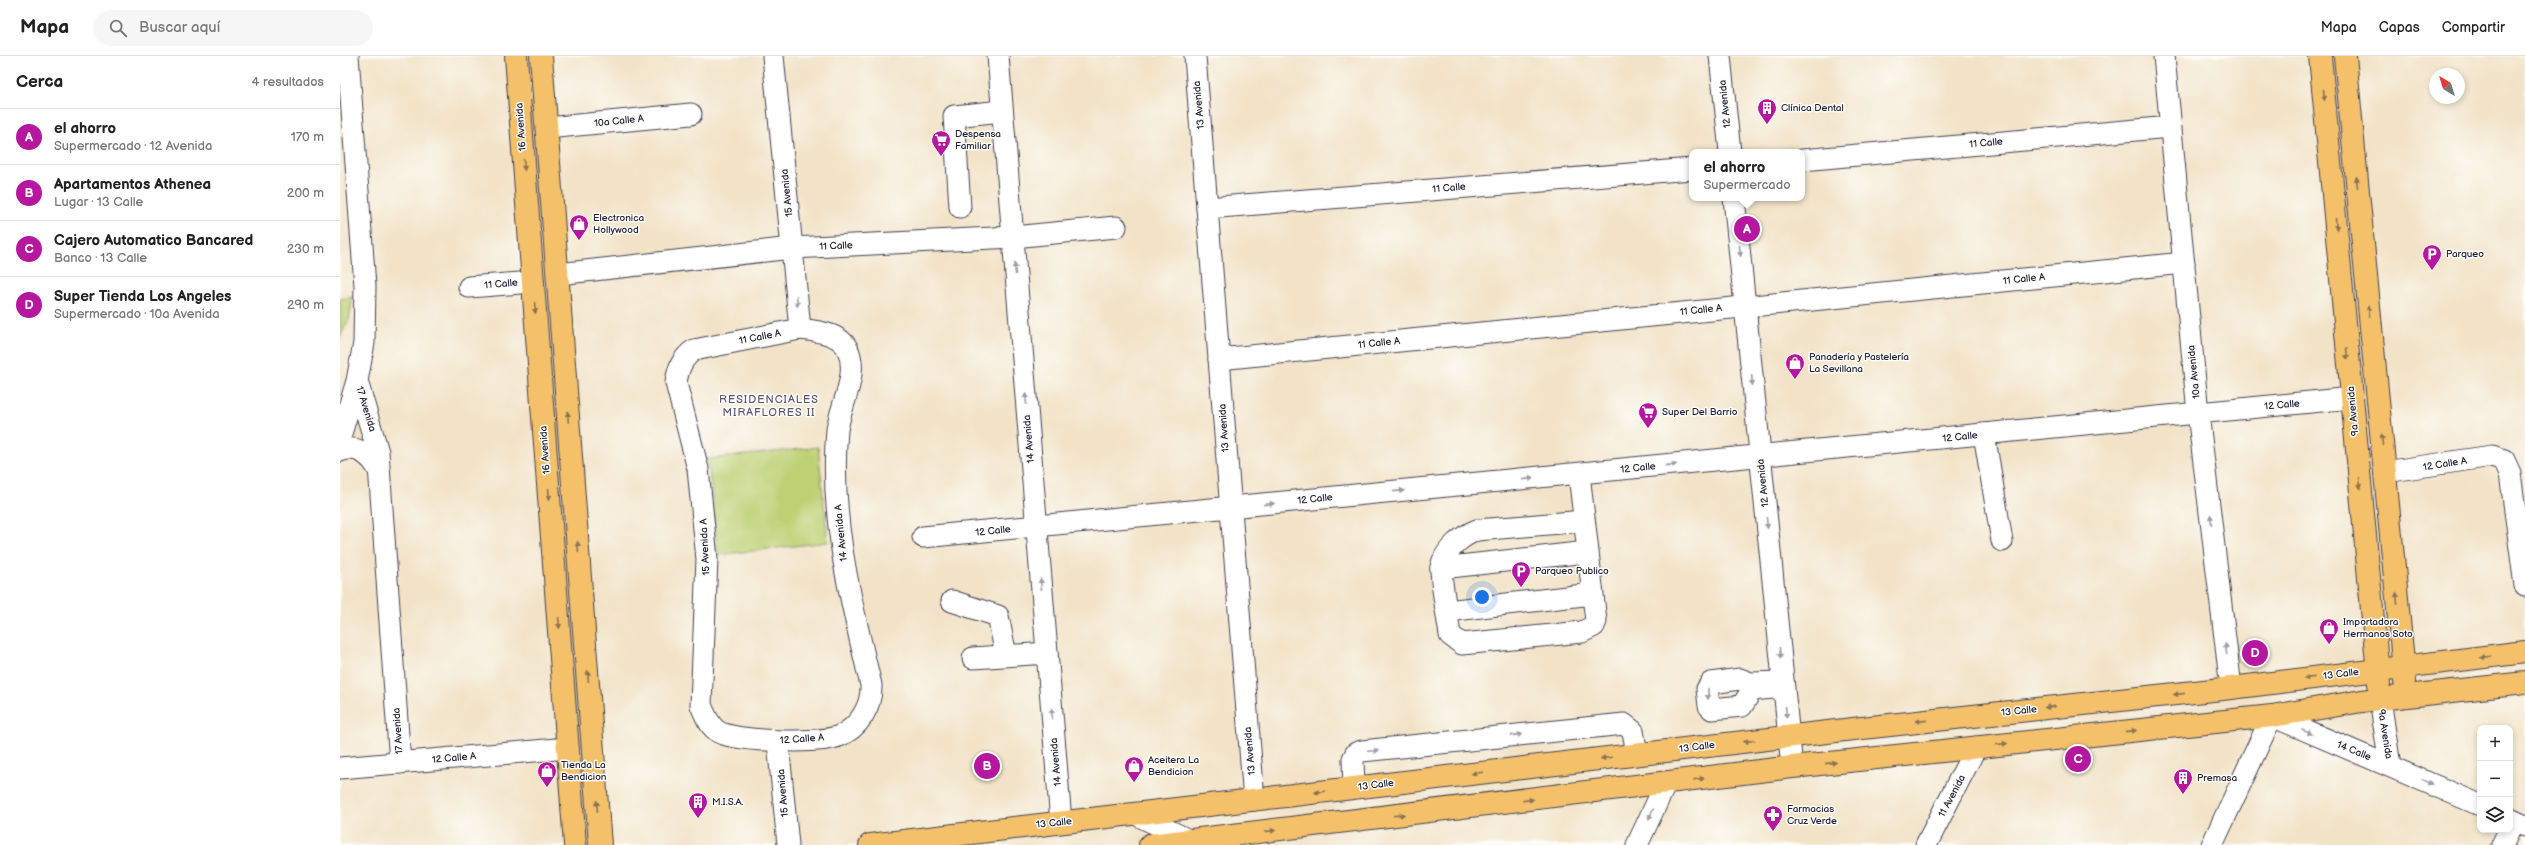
<!DOCTYPE html>
<html lang="es">
<meta charset="utf-8">
<style>
:root{--surface:#fff;--page:#f6f6f6;--text:#222;--muted:#767676;--line:#e0e0e0;--accent:#b5179e}
body{margin:0;font-family:"Balsamiq Sans",sans-serif;background:var(--page);color:var(--text)}
.controls{position:absolute;right:12px;bottom:12px;display:grid;overflow:hidden;border-radius:8px;box-shadow:0 2px 6px #0003}
.controls button{width:36px;height:36px;display:grid;place-items:center;padding:0;border:0;border-bottom:1px solid var(--line);background:var(--surface);color:var(--text);font:20px sans-serif}
.compass{position:absolute;left:2089px;top:12px;width:36px;height:36px;border-radius:50%;background:var(--surface);box-shadow:0 2px 6px #0003;rotate:322deg}
.you{position:absolute;left:1142px;top:541px;width:14px;height:14px;margin:-10px;border:3px solid #fff;border-radius:50%;background:#1a73e8;box-shadow:0 0 0 6px #1a73e833}
.badge{display:grid;place-items:center;width:26px;height:26px;border-radius:50%;background:var(--accent);color:#fff;font-size:13px;font-weight:700}
.pin{position:absolute;translate:-50% -50%;border:2px solid #fff;box-shadow:0 1px 4px #0006}
.popup{position:absolute;left:1349px;top:93px;width:116px;height:52px;box-sizing:border-box;display:grid;place-content:center;border-radius:8px;background:var(--surface);filter:drop-shadow(0 1px 3px #0005);font-size:13px;white-space:nowrap;color:var(--muted)}
.popup b{font-size:15px;color:var(--text)}
.popup::after{content:'';position:absolute;left:50%;top:100%;margin-left:-8px;border:8px solid transparent;border-top-color:var(--surface)}
.list{margin:0;padding:0;list-style:none}
h2{display:flex;justify-content:space-between;align-items:center;height:52px;margin:0;padding:0 16px;font-size:17px}
h2 small{font-size:13px;font-weight:400;color:var(--muted)}
.list li{display:grid;grid-template-columns:26px 1fr auto;gap:12px;align-items:center;box-sizing:border-box;height:56px;padding:0 16px;border-top:1px solid var(--line)}
.list b{display:block;font-size:15px;white-space:nowrap}
.list p{margin:0;font-size:13px;white-space:nowrap;color:var(--muted)}
.list em{font-size:13px;font-style:normal;color:var(--muted)}
.icon{flex:none;width:22px;height:22px;fill:none;stroke:currentColor;stroke-width:2;stroke-linecap:round;stroke-linejoin:round}
.map{position:relative;flex:none;width:2185px;height:789px;overflow:hidden}
header{display:flex;align-items:center;gap:24px;box-sizing:border-box;height:56px;padding:0 20px;background:var(--surface);border-bottom:1px solid var(--line)}
header strong{font-size:19px}
nav{display:flex;gap:22px;margin-inline-start:auto;font-size:14px}
.search{width:280px;height:36px;background:var(--page);display:flex;align-items:center;gap:10px;box-sizing:border-box;padding:0 14px;border-radius:22px;color:var(--muted);font-size:15px}
main{display:flex}
aside{flex:1;background:var(--surface)}
.map>svg:first-child{display:block}
.green{fill:#bdd073;stroke:#707957}
.lines{fill:none;stroke-linecap:round;stroke-linejoin:round}
.minor-casing{stroke:#413f50;stroke-width:23}
.major-casing{stroke:#413f50;stroke-width:24}
.minor{stroke:#fff;stroke-width:21}
.major{stroke:#f4c16a;stroke-width:22}
.oneway{fill:#8b7252}
.oneway2{fill:#9c9ca7}
.labels{text-anchor:middle;dominant-baseline:central;stroke-width:3;stroke-linejoin:round;paint-order:stroke}
.street-label{font-size:10px;fill:#22223b;stroke:#fdfcf7}
.poi-label{font-size:10px;fill:#22223b;stroke:#fdfcf7;text-anchor:start}
.neighbourhood-label{font-size:11px;letter-spacing:1px;fill:#595579;stroke:#fdfcf7}
</style>
<header>
<strong>Mapa</strong>
<div class="search"><svg class="icon" aria-label="search" viewBox="0 0 24 24"><circle cx="10" cy="10" r="6"/><path d="M15 15l6 6"/></svg>Buscar aquí</div>
<nav><a>Mapa</a><a>Capas</a><a>Compartir</a></nav>
</header>
<main>
<aside>
<h2>Cerca<small>4 resultados</small></h2>
<ul class="list">
<li><span class="badge">A</span><div><b>el ahorro</b><p>Supermercado · 12 Avenida</p></div><em>170 m</em></li>
<li><span class="badge">B</span><div><b>Apartamentos Athenea</b><p>Lugar · 13 Calle</p></div><em>200 m</em></li>
<li><span class="badge">C</span><div><b>Cajero Automatico Bancared</b><p>Banco · 13 Calle</p></div><em>230 m</em></li>
<li><span class="badge">D</span><div><b>Super Tienda Los Angeles</b><p>Supermercado · 10a Avenida</p></div><em>290 m</em></li>
</ul>
</aside>
<div class="map">
<svg width="2185" height="789" viewBox="0 0 2185 789">
<rect width="100%" height="100%" fill="#fdfcf7"/>
<filter id="ink" filterUnits="userSpaceOnUse"><feTurbulence type="fractalNoise" baseFrequency=".025" numOctaves="2"/><feDisplacementMap in="SourceGraphic" scale="8" xChannelSelector="R" yChannelSelector="G"/><feConvolveMatrix kernelMatrix="1 2 1 2 8 2 1 2 1" color-interpolation-filters="sRGB"/></filter>
<filter id="wash" filterUnits="userSpaceOnUse"><feTurbulence type="fractalNoise" baseFrequency=".012" numOctaves="4" result="noise"/><feDisplacementMap in="SourceGraphic" scale="16" xChannelSelector="R" yChannelSelector="G"/><feGaussianBlur stdDeviation="0.9" result="paint"/><feColorMatrix in="noise" values="0 0 0 0 0 0 0 0 0 0 0 0 0 0 0 0 0 1.4 0 .05"/><feComposite in="paint" operator="in"/></filter>
<g filter="url(#wash)">
<rect width="100%" height="100%" fill="#f2e3c8"/>
<!-- green -->
<g class="green">
<polygon points="13,241 9,264 0,281 0,243"/>
<polygon points="478,391 488,486 378,499 368,403"/>
</g>
</g>
<g filter="url(#ink)">
<g class="lines">
<defs>
<g id="minor">
<polyline points="433,0 460,273"/>
<polyline points="658,0 721,766"/>
<polyline points="855,0 914,744"/>
<polyline points="1380,0 1390,96"/>
<polyline points="1824,0 1858,357 1891,632"/>
<polyline points="207,72 351,58"/>
<polyline points="1462,104 1830,71"/>
<polyline points="1394,142 1452,711"/>
<polyline points="620,151 614,60 662,55"/>
<polyline points="867,152 1352,113"/>
<polyline points="218,218 452,192 673,181 776,171"/>
<polyline points="129,231 193,226"/>
<path d="M 460,273 C 476,275 501,277 508,294 C 519,319 500,350 497,374 C 489,461 511,546 531,629 C 532,650 519,672 499,680 C 481,688 393,686 377,675 C 369,669 365,659 361,649 L 367,503 L 358,413 L 336,327 C 338,313 342,302 354,294 Z"/>
<polyline points="879,303 1844,207"/>
<polyline points="17,325 38,396 60,707"/>
<polyline points="1644,378 1662,485"/>
<polyline points="0,381 17,325 24,287 25,230 8,0"/>
<path d="M 0,395 C 17,388 32,400 39,415"/>
<polyline points="2045,416 2152,400 2164,404 2170,417 2185,530"/>
<path d="M 1239,418 L 1256,565 L 1254,570 L 1242,576 L 1122,588 L 1110,579 C 1108,564 1100,522 1101,511 C 1105,493 1122,480 1137,474 L 1244,465"/>
<polyline points="583,481 2012,342"/>
<polyline points="1101,512 1247,496"/>
<polyline points="612,545 658,560 666,599"/>
<polyline points="1107,555 1252,538"/>
<polyline points="633,602 707,597"/>
<polyline points="1443,626 1411,627 1400,623 1371,627 1367,633 1369,650 1372,653 1402,650 1412,634 1443,631"/>
<polyline points="2040,643 2050,710"/>
<polyline points="438,686 448,789"/>
<polyline points="0,712 228,692"/>
<polyline points="1014,732 1013,703 1016,697 1022,695 1284,668 1293,675 1297,698"/>
<polyline points="797,759 857,788"/>
<polyline points="2170,763 2185,770"/>
<polyline points="1297,789 1326,727"/>
<polyline points="1586,789 1636,691"/>
<polyline points="1872,789 1932,660 2140,749"/>
<polyline points="2162,789 2169,774"/>
</g>
<g id="major">
<polyline points="176,0 235,789"/>
<polyline points="201,0 260,789"/>
<polyline points="1980,0 2039,628"/>
<polyline points="2005,0 2065,626"/>
<polyline points="530,789 1513,673 1891,632 2185,596"/>
<polyline points="810,789 1452,711 1932,660 2022,645 2185,627"/>
</g>
</defs>
<!-- minor casing -->
<use href="#minor" class="minor-casing"/>
<!-- major casing -->
<use href="#major" class="major-casing"/>
<!-- minor -->
<use href="#minor" class="minor"/>
<!-- major -->
<use href="#major" class="major"/>
</g>
<!-- one-way arrows -->
<defs><path id="oneway-solid" d="M-6-.8H1V-3.2L6.5 0L1 3.2V.8H-6Z"/></defs>
<g class="oneway">
<use href="#oneway-solid" transform="translate(1984 39) rotate(85)"/>
<use href="#oneway-solid" transform="translate(184 109) rotate(86)"/>
<use href="#oneway-solid" transform="translate(2017 126) rotate(-96)"/>
<use href="#oneway-solid" transform="translate(1996 168) rotate(85)"/>
<use href="#oneway-solid" transform="translate(195 252) rotate(86)"/>
<use href="#oneway-solid" transform="translate(2029 255) rotate(-96)"/>
<use href="#oneway-solid" transform="translate(2007 298) rotate(85)"/>
<use href="#oneway-solid" transform="translate(228 361) rotate(-94)"/>
<use href="#oneway-solid" transform="translate(2042 384) rotate(-96)"/>
<use href="#oneway-solid" transform="translate(2020 427) rotate(85)"/>
<use href="#oneway-solid" transform="translate(209 438) rotate(86)"/>
<use href="#oneway-solid" transform="translate(238 491) rotate(-94)"/>
<use href="#oneway-solid" transform="translate(2057 542) rotate(-96)"/>
<use href="#oneway-solid" transform="translate(219 567) rotate(86)"/>
<use href="#oneway-solid" transform="translate(2146 601) rotate(173)"/>
<use href="#oneway-solid" transform="translate(248 620) rotate(-94)"/>
<use href="#oneway-solid" transform="translate(1969 622) rotate(173)"/>
<use href="#oneway-solid" transform="translate(1839 638) rotate(174)"/>
<use href="#oneway-solid" transform="translate(1710 651) rotate(174)"/>
<use href="#oneway-solid" transform="translate(1581 665) rotate(174)"/>
<use href="#oneway-solid" transform="translate(1791 675) rotate(-6)"/>
<use href="#oneway-solid" transform="translate(1409 685) rotate(173)"/>
<use href="#oneway-solid" transform="translate(1662 688) rotate(-6)"/>
<use href="#oneway-solid" transform="translate(1266 702) rotate(173)"/>
<use href="#oneway-solid" transform="translate(1491 707) rotate(-6)"/>
<use href="#oneway-solid" transform="translate(1137 717) rotate(173)"/>
<use href="#oneway-solid" transform="translate(1359 723) rotate(-7)"/>
<use href="#oneway-solid" transform="translate(980 736) rotate(173)"/>
<use href="#oneway-solid" transform="translate(1188 744) rotate(-7)"/>
<use href="#oneway-solid" transform="translate(257 750) rotate(-94)"/>
<use href="#oneway-solid" transform="translate(1059 759) rotate(-7)"/>
<use href="#oneway-solid" transform="translate(930 775) rotate(-7)"/>
</g>
<g class="oneway2">
<use href="#oneway-solid" transform="translate(1400 195) rotate(84)"/>
<use href="#oneway-solid" transform="translate(675 213) rotate(-95)"/>
<use href="#oneway-solid" transform="translate(457 245) rotate(85)"/>
<use href="#oneway-solid" transform="translate(1412 324) rotate(85)"/>
<use href="#oneway-solid" transform="translate(686 343) rotate(-95)"/>
<use href="#oneway-solid" transform="translate(1331 409) rotate(-6)"/>
<use href="#oneway-solid" transform="translate(1188 423) rotate(-6)"/>
<use href="#oneway-solid" transform="translate(1059 435) rotate(-6)"/>
<use href="#oneway-solid" transform="translate(929 448) rotate(-6)"/>
<use href="#oneway-solid" transform="translate(1871 464) rotate(-97)"/>
<use href="#oneway-solid" transform="translate(1427 467) rotate(84)"/>
<use href="#oneway-solid" transform="translate(701 528) rotate(-95)"/>
<use href="#oneway-solid" transform="translate(1886 593) rotate(-97)"/>
<use href="#oneway-solid" transform="translate(1440 597) rotate(84)"/>
<use href="#oneway-solid" transform="translate(1368 638) rotate(90)"/>
<use href="#oneway-solid" transform="translate(1446 656) rotate(85)"/>
<use href="#oneway-solid" transform="translate(712 658) rotate(-95)"/>
<use href="#oneway-solid" transform="translate(1967 676) rotate(22)"/>
<use href="#oneway-solid" transform="translate(1177 679) rotate(-6)"/>
<use href="#oneway-solid" transform="translate(1033 695) rotate(-3)"/>
<use href="#oneway-solid" transform="translate(2087 726) rotate(24)"/>
<use href="#oneway-solid" transform="translate(1311 758) rotate(115)"/>
</g>
</g>
<!-- icons -->
<defs>
<symbol id="building-pin" viewBox="-11 -11 22 30"><path d="M0 17L-7.5 6A9.5 9.5 0 1 1 7.5 6Z" fill="#b5179e" stroke="#fdfcf7"/><path d="M-4-6H4V6H1V3H-1V6H-4ZM-2.5-4.3h1.7v1.8h-1.7ZM.8-4.3h1.7v1.8H.8ZM-2.5-1h1.7V.8h-1.7ZM.8-1h1.7V.8H.8Z" fill="#fff"/></symbol>
<symbol id="supermarket-pin" viewBox="-11 -11 22 30"><path d="M0 17L-7.5 6A9.5 9.5 0 1 1 7.5 6Z" fill="#b5179e" stroke="#fdfcf7"/><path d="M-6-5.5h2.5l.6 2H6L4.5 2H-2.5L-4.4-4H-6ZM-1.5 3.2a1.3 1.3 0 1 0 .1 0ZM3 3.2a1.3 1.3 0 1 0 .1 0Z" fill="#fff"/></symbol>
<symbol id="shop-pin" viewBox="-11 -11 22 30"><path d="M0 17L-7.5 6A9.5 9.5 0 1 1 7.5 6Z" fill="#b5179e" stroke="#fdfcf7"/><path d="M-5-2.5h2.3a2.7 3.5 0 0 1 5.4 0H5L5.5 6h-11ZM-1.5-2.5h3a1.5 2.3 0 0 0-3 0Z" fill="#fff"/></symbol>
<symbol id="parking-pin" viewBox="-11 -11 22 30"><path d="M0 17L-7.5 6A9.5 9.5 0 1 1 7.5 6Z" fill="#b5179e" stroke="#fdfcf7"/><path d="M-3.5-5.5H1a3.5 3.5 0 0 1 0 7H-1V5.5H-3.5ZM-1-3.4V-.6H.8a1.4 1.4 0 0 0 0-2.8Z" fill="#fff"/></symbol>
<symbol id="pharmacy-pin" viewBox="-11 -11 22 30"><path d="M0 17L-7.5 6A9.5 9.5 0 1 1 7.5 6Z" fill="#b5179e" stroke="#fdfcf7"/><path d="M-2-6h4v4h4v4h-4v4h-4v-4h-4v-4h4Z" fill="#fff"/></symbol>
</defs>
<g fill-rule="evenodd">
<use href="#building-pin" x="1416" y="41" width="22" height="30"/>
<use href="#supermarket-pin" x="590" y="73" width="22" height="30"/>
<use href="#shop-pin" x="228" y="157" width="22" height="30"/>
<use href="#parking-pin" x="2081" y="187" width="22" height="30"/>
<use href="#shop-pin" x="1444" y="296" width="22" height="30"/>
<use href="#supermarket-pin" x="1297" y="345" width="22" height="30"/>
<use href="#parking-pin" x="1170" y="504" width="22" height="30"/>
<use href="#shop-pin" x="1978" y="561" width="22" height="30"/>
<use href="#shop-pin" x="783" y="699" width="22" height="30"/>
<use href="#shop-pin" x="196" y="704" width="22" height="30"/>
<use href="#building-pin" x="1832" y="711" width="22" height="30"/>
<use href="#building-pin" x="347" y="735" width="22" height="30"/>
<use href="#pharmacy-pin" x="1422" y="748" width="22" height="30"/>
</g>
<g class="labels">
<!-- street labels -->
<g class="street-label">
<text transform="translate(1385 48) rotate(-96)">12 Avenida</text>
<text transform="translate(859 49) rotate(-95)">13 Avenida</text>
<text transform="translate(279 65) rotate(-6)">10a Calle A</text>
<text transform="translate(181 71) rotate(-94)">16 Avenida</text>
<text transform="translate(1646 87) rotate(-5)">11 Calle</text>
<text transform="translate(1109 132) rotate(-5)">11 Calle</text>
<text transform="translate(447 137) rotate(-96)">15 Avenida</text>
<text transform="translate(496 190) rotate(-3)">11 Calle</text>
<text transform="translate(1684 223) rotate(-6)">11 Calle A</text>
<text transform="translate(161 228) rotate(-5)">11 Calle</text>
<text transform="translate(1361 254) rotate(-6)">11 Calle A</text>
<text transform="translate(420 281) rotate(-11)">11 Calle A</text>
<text transform="translate(1039 287) rotate(-6)">11 Calle A</text>
<text transform="translate(1854 316) rotate(-96)">10a Avenida</text>
<text transform="translate(1942 349) rotate(-5)">12 Calle</text>
<text transform="translate(26 353) rotate(73)">17 Avenida</text>
<text transform="translate(2013 355) rotate(-95)">9a Avenida</text>
<text transform="translate(884 372) rotate(-94)">13 Avenida</text>
<text transform="translate(1620 381) rotate(-6)">12 Calle</text>
<text transform="translate(689 383) rotate(-95)">14 Avenida</text>
<text transform="translate(205 394) rotate(-94)">16 Avenida</text>
<text transform="translate(2105 408) rotate(-9)">12 Calle A</text>
<text transform="translate(1298 412) rotate(-6)">12 Calle</text>
<text transform="translate(1423 427) rotate(-96)">12 Avenida</text>
<text transform="translate(975 443) rotate(-6)">12 Calle</text>
<text transform="translate(653 475) rotate(-6)">12 Calle</text>
<text transform="translate(501 477) rotate(-96)">14 Avenida A</text>
<text transform="translate(365 491) rotate(-93)">15 Avenida A</text>
<text transform="translate(2001 618) rotate(-7)">13 Calle</text>
<text transform="translate(1679 655) rotate(-6)">13 Calle</text>
<text transform="translate(58 675) rotate(-94)">17 Avenida</text>
<text transform="translate(2045 678) rotate(81)">9a Avenida</text>
<text transform="translate(462 683) rotate(-4)">12 Calle A</text>
<text transform="translate(1357 691) rotate(-7)">13 Calle</text>
<text transform="translate(910 695) rotate(-95)">13 Avenida</text>
<text transform="translate(2014 695) rotate(22)">14 Calle</text>
<text transform="translate(114 702) rotate(-5)">12 Calle A</text>
<text transform="translate(716 706) rotate(-95)">14 Avenida</text>
<text transform="translate(1036 729) rotate(-7)">13 Calle</text>
<text transform="translate(443 737) rotate(-95)">15 Avenida</text>
<text transform="translate(1612 740) rotate(-62)">11 Avenida</text>
<text transform="translate(714 767) rotate(-6)">13 Calle</text>
</g>
<!-- poi labels -->
<g class="poi-label">
<text x="1441" y="52">Clínica Dental</text>
<text x="615" y="78">Despensa<tspan x="615" dy="12">Familiar</tspan></text>
<text x="253" y="162">Electronica<tspan x="253" dy="12">Hollywood</tspan></text>
<text x="2106" y="198">Parqueo</text>
<text x="1469" y="301">Panadería y Pastelería<tspan x="1469" dy="12">La Sevillana</tspan></text>
<text x="1322" y="356">Super Del Barrio</text>
<text x="1195" y="515">Parqueo Publico</text>
<text x="2003" y="566">Importadora<tspan x="2003" dy="12">Hermanos Soto</tspan></text>
<text x="808" y="704">Aceitera La<tspan x="808" dy="12">Bendicion</tspan></text>
<text x="221" y="709">Tienda La<tspan x="221" dy="12">Bendicion</tspan></text>
<text x="1857" y="722">Premasa</text>
<text x="372" y="746">M.I.S.A.</text>
<text x="1447" y="753">Farmacias<tspan x="1447" dy="12">Cruz Verde</tspan></text>
</g>
<!-- neighbourhood labels -->
<g class="neighbourhood-label">
<text x="429" y="343">RESIDENCIALES<tspan x="429" dy="13">MIRAFLORES II</tspan></text>
</g>
</g>
</svg>
<div class="controls">
<button>+</button>
<button>−</button>
<button><svg class="icon" aria-label="layers" viewBox="0 0 24 24"><path d="M12 4l9 5-9 5-9-5zM3 14l9 5 9-5"/></svg></button>
</div>
<svg class="compass" viewBox="-18 -18 36 36"><path d="M0-13l5 13h-10z" fill="#e53935"/><path d="M0 13l5-13h-10z" fill="#767676"/></svg>
<div class="you"></div>
<div class="pin badge" style="left:1407px;top:173px">A</div>
<div class="popup"><b>el ahorro</b>Supermercado</div>
<div class="pin badge" style="left:647px;top:710px">B</div>
<div class="pin badge" style="left:1738px;top:703px">C</div>
<div class="pin badge" style="left:1915px;top:597px">D</div>
</div>
</main>
